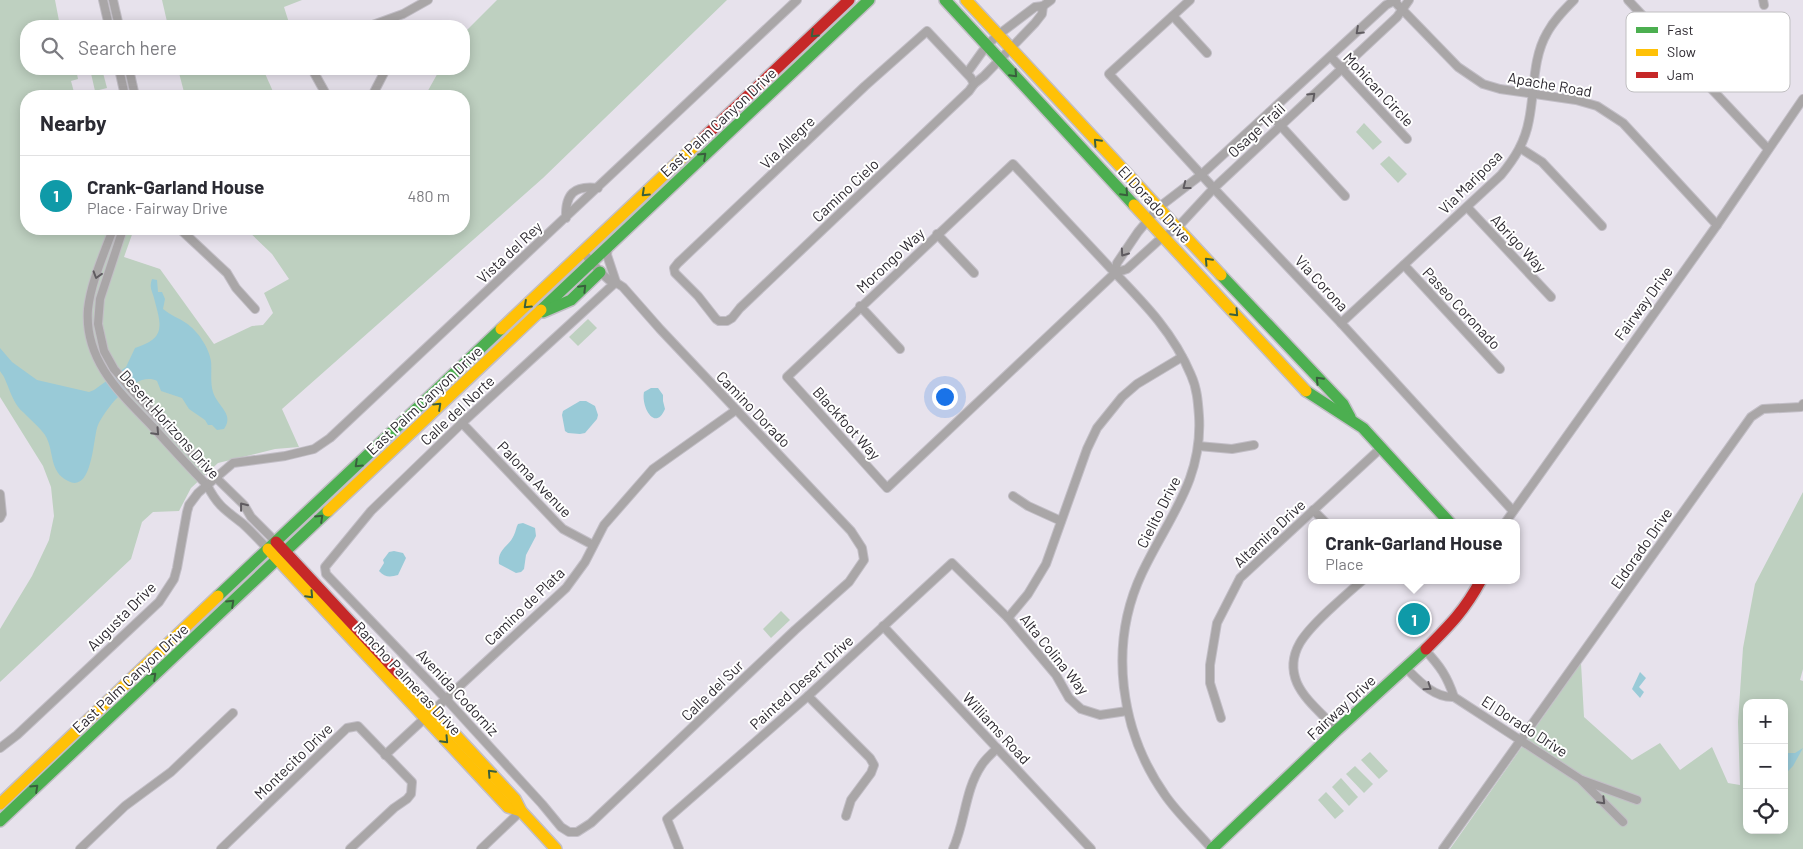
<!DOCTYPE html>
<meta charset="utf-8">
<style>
:root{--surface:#fff;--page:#f2f2f3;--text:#2b2b33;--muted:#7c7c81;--line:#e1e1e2;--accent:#6e6a72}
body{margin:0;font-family:Barlow,sans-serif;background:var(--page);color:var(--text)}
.controls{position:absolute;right:15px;bottom:15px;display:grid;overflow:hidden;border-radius:10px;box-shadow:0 2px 12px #0003}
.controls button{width:45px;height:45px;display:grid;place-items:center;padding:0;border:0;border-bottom:1px solid var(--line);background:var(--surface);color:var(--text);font:25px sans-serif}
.you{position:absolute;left:944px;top:396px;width:18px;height:18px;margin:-12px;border:4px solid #fff;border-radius:50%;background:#1a73e8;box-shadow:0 0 0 8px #1a73e833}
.badge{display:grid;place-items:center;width:32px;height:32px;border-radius:50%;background:var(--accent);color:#fff;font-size:16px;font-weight:700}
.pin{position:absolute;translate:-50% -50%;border:2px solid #fff;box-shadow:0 1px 5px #0006}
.popup{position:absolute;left:1308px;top:519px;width:212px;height:65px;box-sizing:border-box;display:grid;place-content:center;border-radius:10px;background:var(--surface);filter:drop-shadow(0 1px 4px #0005);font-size:16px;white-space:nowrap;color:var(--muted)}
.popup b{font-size:19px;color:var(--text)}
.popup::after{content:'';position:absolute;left:50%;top:100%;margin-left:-10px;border:10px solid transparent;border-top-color:var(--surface)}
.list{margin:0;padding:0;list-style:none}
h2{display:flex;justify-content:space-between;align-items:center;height:65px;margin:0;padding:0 20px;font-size:21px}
h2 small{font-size:16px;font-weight:400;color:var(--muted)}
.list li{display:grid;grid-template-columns:32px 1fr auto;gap:15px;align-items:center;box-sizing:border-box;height:80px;padding:0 20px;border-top:1px solid var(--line)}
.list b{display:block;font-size:19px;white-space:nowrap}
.list p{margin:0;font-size:16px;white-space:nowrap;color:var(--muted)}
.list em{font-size:16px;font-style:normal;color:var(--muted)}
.icon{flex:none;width:28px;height:28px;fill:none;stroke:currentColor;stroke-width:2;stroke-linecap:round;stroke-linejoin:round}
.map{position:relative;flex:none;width:1803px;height:849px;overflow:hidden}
.search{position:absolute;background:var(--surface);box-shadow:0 2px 12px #0003;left:20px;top:20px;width:450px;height:55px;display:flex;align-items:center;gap:12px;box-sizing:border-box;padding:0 18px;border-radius:20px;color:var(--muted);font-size:19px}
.panel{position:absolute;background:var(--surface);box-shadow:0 2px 12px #0003;left:20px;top:90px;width:450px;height:145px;border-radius:20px}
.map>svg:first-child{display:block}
.green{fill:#bed0c0;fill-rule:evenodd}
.water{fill:#99cad7}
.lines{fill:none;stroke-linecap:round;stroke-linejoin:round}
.street-casing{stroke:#c2bec6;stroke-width:10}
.fast-casing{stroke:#c2bec6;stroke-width:14}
.slow-casing{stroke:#c2bec6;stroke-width:14}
.jam-casing{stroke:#c2bec6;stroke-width:14}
.street{stroke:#a9a6a7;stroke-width:8}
.fast{stroke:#4caf50;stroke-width:11}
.slow{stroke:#ffc107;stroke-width:11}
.jam{stroke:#c62828;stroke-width:11}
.oneway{stroke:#5f5b60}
.oneway2{stroke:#395f3d}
.labels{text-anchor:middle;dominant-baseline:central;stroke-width:4;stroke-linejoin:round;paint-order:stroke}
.street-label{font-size:15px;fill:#2d2930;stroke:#fff}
.key{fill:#fff;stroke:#c0bfc1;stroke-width:1}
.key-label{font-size:14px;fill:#2d2930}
</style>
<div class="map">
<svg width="1803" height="849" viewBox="0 0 1803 849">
<rect width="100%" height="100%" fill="#e7e2ec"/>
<!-- green -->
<g class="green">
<polygon points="0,0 55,0 60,26 26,26 26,69 76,69 78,79 71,81 75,96 26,96 26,229 134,229 124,257 160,269 214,344 252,326 263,325 273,313 264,293 289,279 272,254 246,229 464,229 464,96 425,96 440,69 464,69 464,33 497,0 727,0 543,178 282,409 299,447 275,449 218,463 191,488 179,511 153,512 142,522 131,559 0,682 0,629 32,576 49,540 54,516 51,487 43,466 0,397"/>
<polygon points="162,0 302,0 284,7 290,26 168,26"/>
<polygon points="90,69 102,69 107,88 95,91"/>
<polygon points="178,69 263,69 275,96 185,96"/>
<polygon points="1364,123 1382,142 1373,150 1356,132"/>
<polygon points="1389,156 1407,174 1398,183 1380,164"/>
<polygon points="588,319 597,328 578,346 569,337"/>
<path d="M 1803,492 L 1803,669 L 1800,680 L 1803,681 L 1803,849 L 1450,849 L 1581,663 L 1584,717 L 1632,760 L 1660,743 L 1680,770 L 1712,747 L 1728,783 L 1740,785 L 1738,722 L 1743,648 L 1755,584 ZM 1747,703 L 1784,703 L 1784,830 L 1747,830 Z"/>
<polygon points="781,611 790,620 771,638 763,629"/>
<polygon points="1370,752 1388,771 1379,779 1361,760"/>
<polygon points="1355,766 1373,784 1364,793 1346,774"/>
<polygon points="1341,778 1358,797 1349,806 1332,787"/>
<polygon points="1326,792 1344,811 1335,819 1318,800"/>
</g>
<!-- water -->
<g class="water">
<path d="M 152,279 L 157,280 L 158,292 L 162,292 L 165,299 L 163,309 C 170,315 179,318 186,323 C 198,331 209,348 211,361 C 212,371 210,383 213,392 C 217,406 235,414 224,429 L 217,430 L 212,425 L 208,425 L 205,420 L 189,409 L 182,398 L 161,391 L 157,381 C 136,370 106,408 98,425 C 93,436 93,494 68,481 C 48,471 55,451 45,435 C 40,428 31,420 24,413 C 13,404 10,390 4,377 C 3,375 1,373 0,371 C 0,364 0,355 0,348 L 12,362 L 37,380 L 89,392 L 94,390 L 126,367 L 135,348 C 167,338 161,325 154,298 C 152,290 149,288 152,279 Z"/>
<path d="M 651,388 L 658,388 L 663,395 L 663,401 L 665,409 C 655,432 641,407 644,392 Z"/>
<polygon points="580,401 586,401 595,406 598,415 597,419 585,433 580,434 568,433 565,431 562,415 563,411"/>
<path d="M 523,523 L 535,528 L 536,536 L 526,555 L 524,569 L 521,572 L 516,573 L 499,564 C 497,549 509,547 514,535 C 516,531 516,527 518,524 Z"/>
<path d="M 394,551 L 403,553 L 406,558 L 398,575 C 391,577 385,578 379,571 L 384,563 L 383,560 L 389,552 Z"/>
<polygon points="1640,672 1646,678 1639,687 1644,692 1640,698 1632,689"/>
<polygon points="1803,748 1793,766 1784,775 1784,753 1795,753"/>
</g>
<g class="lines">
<defs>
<g id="street">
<polyline points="103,0 109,26"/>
<polyline points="113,0 119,26"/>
<polyline points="1190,0 1109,74 1219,194 1341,323 1513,511"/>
<polyline points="1393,0 1458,67 1483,84 1500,89 1576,100 1597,106 1623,123 1717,225"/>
<polyline points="1628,0 1768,149"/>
<polyline points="1763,0 1764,5"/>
<polyline points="1173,16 1207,53"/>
<polyline points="370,26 403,14 428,0"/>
<polygon points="927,31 971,78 974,84 969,91 740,308 732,318 727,321 719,321 716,319 698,296 675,273 674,268 678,263 865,86"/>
<polyline points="1331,57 1407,139"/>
<polyline points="119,69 125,96"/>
<polyline points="129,69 135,96"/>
<polyline points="312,69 327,96"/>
<polyline points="967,73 987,45 998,35 1035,7 1043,6 1051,0"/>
<polyline points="974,84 984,76 1035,23 1042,14 1043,6"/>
<polyline points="372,96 386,69"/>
<polyline points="1269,113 1345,196"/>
<polyline points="1520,148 1542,162 1602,226"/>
<polyline points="1467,207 1551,297"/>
<path d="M 566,218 C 565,194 574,185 598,188"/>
<path d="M 113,229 C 104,254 91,282 88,309 C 84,360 120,393 152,426 C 170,446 188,466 207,485 C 217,505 225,510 242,523 C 251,531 260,541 268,549"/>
<polyline points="123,229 100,299 98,324 104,351 114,369 131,389 205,467 244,505 251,517 276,542"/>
<polyline points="180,229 227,273 236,288 255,309"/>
<polyline points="937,234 974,273"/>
<polyline points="608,246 607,255 616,282"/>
<path d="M 583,252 C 591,262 599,272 609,280 C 613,283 617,282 623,287 L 660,329 L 851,531 L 862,548 L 864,560 L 849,582 L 795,630 L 591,823 L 577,832 L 569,832 L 561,827 L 542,804 L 446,699 L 326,574 L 325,567 L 371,511 L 462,423 L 616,282"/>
<polyline points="1404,265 1500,369"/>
<polyline points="1115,273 1117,263 1138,232 1158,208 1201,175 1386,5 1396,0"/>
<polyline points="860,306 900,349"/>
<path d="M 1341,323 L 1501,175 C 1515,158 1525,142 1529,120 C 1535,91 1532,59 1547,33 C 1554,20 1564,10 1574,0"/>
<polyline points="462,423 556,522 563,529 593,545"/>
<polyline points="1198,446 1232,449 1254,445"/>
<polyline points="0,494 2,514 0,518"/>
<polyline points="1013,496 1028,506 1061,521"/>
<polyline points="1313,510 1326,523"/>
<polyline points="1505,523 1717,225 1803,99"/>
<polyline points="1008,618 1028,594 1046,564 1087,449 1097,428 1122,397 1137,384 1182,357"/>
<polyline points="883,626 1091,849"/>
<path d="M 1425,650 C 1440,666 1447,676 1454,697"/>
<path d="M 1406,668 C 1419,681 1434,698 1454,697 L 1580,779 L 1623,822"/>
<polyline points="808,696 870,758 874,765 871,773 851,800 846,816"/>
<polyline points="1221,718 1210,683 1210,665 1217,623 1240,578 1381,448"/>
<path d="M 1337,730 C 1325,716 1305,701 1297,683 C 1284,652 1308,630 1328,611 C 1340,600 1351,590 1363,580"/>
<polyline points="0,748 17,735 159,602 174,579 177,568 187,512 189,505 198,493 233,463 285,456 314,449 330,438 797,0"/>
<polyline points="385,755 566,588 585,562 604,525 653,469 736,410"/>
<polyline points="1582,780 1637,800"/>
<polyline points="80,849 125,806 171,772 233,713"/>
<polyline points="221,849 347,728 358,726 412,782 411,794 407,799 394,808 350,849"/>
<polyline points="481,849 521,811"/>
<polyline points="679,849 667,819 808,696 952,563 1008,618 1056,675 1069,698 1081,709 1100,715 1127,711"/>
<path d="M 953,849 C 965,823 965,790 981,766 C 985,759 992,754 997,748"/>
<path d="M 1212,849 C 1197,831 1178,814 1165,795 C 1120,731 1108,645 1142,573 C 1168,518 1203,480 1199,416 C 1198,402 1197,388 1191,375 C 1174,334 1146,305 1115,273 L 1013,164 L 787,377 L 887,488 L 1115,273 L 1127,269 L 1158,241 L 1177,228 L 1214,188 L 1397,17 L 1409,0"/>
<polyline points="1443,849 1751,417 1763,409 1801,407 1803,404"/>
</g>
<g id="fast">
<polyline points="945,0 1134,205"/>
<polyline points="1221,275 1343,404 1350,417"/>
<polyline points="541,310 869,0"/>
<polyline points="543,312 571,300 600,272"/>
<polyline points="1306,391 1363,428 1450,523"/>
<polyline points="218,596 501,329"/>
<polyline points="0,821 328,511"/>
<polyline points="1212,849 1337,730 1426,649"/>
</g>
<g id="slow">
<polyline points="966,0 1221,275"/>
<polyline points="1134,205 1306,391"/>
<polyline points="501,329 699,142"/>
<polyline points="328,511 541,310"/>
<polyline points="268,549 508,807 521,811"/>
<polyline points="399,674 515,799 521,811 556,849"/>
<polyline points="0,804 218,596"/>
</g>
<g id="jam">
<polyline points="699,142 849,0"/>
<polyline points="276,542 399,674"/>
<path d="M 1426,649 C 1450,625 1465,610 1481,580"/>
</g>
</defs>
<!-- street casing -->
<use href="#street" class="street-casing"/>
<!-- fast casing -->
<use href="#fast" class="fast-casing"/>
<!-- slow casing -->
<use href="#slow" class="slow-casing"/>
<!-- jam casing -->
<use href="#jam" class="jam-casing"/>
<!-- street -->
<use href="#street" class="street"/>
<!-- fast -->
<use href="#fast" class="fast"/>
<!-- slow -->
<use href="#slow" class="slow"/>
<!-- jam -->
<use href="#jam" class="jam"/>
</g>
<!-- one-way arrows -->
<defs><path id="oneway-chevron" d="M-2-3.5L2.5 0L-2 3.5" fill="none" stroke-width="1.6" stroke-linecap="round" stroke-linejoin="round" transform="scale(1.25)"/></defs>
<g class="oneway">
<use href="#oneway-chevron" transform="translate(1359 31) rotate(137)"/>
<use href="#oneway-chevron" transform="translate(1312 96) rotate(-43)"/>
<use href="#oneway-chevron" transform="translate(1186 186) rotate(142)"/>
<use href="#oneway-chevron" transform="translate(1124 253) rotate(125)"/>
<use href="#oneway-chevron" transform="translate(97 275) rotate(107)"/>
<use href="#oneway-chevron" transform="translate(156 432) rotate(47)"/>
<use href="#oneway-chevron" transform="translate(243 506) rotate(-128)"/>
<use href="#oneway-chevron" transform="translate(1428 687) rotate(34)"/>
<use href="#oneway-chevron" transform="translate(1602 801) rotate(45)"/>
</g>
<g class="oneway2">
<use href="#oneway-chevron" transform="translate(814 34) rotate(137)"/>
<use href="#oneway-chevron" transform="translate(1014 74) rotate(47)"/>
<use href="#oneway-chevron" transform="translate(1097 142) rotate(-133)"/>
<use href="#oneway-chevron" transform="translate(703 156) rotate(-43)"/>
<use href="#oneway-chevron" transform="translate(645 193) rotate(137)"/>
<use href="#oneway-chevron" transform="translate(1125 193) rotate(47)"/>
<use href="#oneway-chevron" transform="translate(1208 261) rotate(-133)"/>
<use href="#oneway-chevron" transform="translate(583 288) rotate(-45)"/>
<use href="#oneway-chevron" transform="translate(527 305) rotate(137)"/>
<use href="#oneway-chevron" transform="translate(1235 313) rotate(47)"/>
<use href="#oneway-chevron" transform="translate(1319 380) rotate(-134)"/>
<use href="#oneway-chevron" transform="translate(438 406) rotate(-43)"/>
<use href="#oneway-chevron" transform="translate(358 464) rotate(137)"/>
<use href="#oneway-chevron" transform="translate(320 518) rotate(-43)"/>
<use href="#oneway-chevron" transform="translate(310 595) rotate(47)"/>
<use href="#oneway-chevron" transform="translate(231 603) rotate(-43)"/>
<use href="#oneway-chevron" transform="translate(153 676) rotate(-43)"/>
<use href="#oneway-chevron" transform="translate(445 740) rotate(47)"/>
<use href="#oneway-chevron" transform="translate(491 773) rotate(-133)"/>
<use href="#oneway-chevron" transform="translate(35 788) rotate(-43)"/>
</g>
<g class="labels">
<!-- street labels -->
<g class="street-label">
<text transform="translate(1550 84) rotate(10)">Apache Road</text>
<text transform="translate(1379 89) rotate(47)">Mohican Circle</text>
<text transform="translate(718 122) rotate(-43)">East Palm Canyon Drive</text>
<text transform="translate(1256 130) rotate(-43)">Osage Trail</text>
<text transform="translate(787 142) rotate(-44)">Via Allegre</text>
<text transform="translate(1470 182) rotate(-45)">Via Mariposa</text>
<text transform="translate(845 190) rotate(-43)">Camino Cielo</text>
<text transform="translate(1155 204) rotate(47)">El Dorado Drive</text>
<text transform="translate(1519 243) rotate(47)">Abrigo Way</text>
<text transform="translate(509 252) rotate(-43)">Vista del Rey</text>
<text transform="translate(890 260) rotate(-43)">Morongo Way</text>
<text transform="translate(1322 283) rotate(47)">Via Corona</text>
<text transform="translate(1643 303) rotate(-54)">Fairway Drive</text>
<text transform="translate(1462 308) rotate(47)">Paseo Coronado</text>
<text transform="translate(424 400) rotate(-43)">East Palm Canyon Drive</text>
<text transform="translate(754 409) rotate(46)">Camino Dorado</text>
<text transform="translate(457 410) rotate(-43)">Calle del Norte</text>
<text transform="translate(847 423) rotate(48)">Blackfoot Way</text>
<text transform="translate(170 424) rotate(48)">Desert Horizons Drive</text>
<text transform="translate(535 479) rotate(46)">Paloma Avenue</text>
<text transform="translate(1158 512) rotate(-63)">Cielito Drive</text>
<text transform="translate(1269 533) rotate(-43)">Altamira Drive</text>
<text transform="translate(1641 548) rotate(-55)">Eldorado Drive</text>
<text transform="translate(524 606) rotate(-44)">Camino de Plata</text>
<text transform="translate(121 616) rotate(-45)">Augusta Drive</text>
<text transform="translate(1055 654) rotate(51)">Alta Colina Way</text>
<text transform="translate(130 678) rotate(-43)">East Palm Canyon Drive</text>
<text transform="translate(408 678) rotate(47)">Rancho Palmeras Drive</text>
<text transform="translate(801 682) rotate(-42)">Painted Desert Drive</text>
<text transform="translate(712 690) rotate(-44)">Calle del Sur</text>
<text transform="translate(458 692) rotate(47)">Avenida Codorniz</text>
<text transform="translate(1341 707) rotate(-43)">Fairway Drive</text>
<text transform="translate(1525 726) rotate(33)">El Dorado Drive</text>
<text transform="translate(997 728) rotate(47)">Williams Road</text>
<text transform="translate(293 761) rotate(-44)">Montecito Drive</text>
</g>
</g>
<!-- legend -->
<rect x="1626" y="12" width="164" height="80" rx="8" class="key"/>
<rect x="1636" y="27" width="22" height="6" fill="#4caf50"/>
<rect x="1636" y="49" width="22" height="7" fill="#ffc107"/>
<rect x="1636" y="72" width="22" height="6" fill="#c62828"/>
<g class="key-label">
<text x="1667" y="35">Fast</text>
<text x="1667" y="57">Slow</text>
<text x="1667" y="80">Jam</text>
</g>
</svg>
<div class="controls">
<button>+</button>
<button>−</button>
<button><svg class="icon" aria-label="locate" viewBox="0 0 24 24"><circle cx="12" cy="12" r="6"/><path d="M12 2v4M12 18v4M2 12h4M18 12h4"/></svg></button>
</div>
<div class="you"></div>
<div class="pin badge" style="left:1414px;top:619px;background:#0f9aa8">1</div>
<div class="popup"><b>Crank-Garland House</b>Place</div>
<div class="search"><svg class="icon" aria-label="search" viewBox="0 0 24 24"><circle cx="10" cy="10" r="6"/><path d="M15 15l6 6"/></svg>Search here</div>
<section class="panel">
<h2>Nearby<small></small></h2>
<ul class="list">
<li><span class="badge" style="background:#0f9aa8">1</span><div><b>Crank-Garland House</b><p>Place · Fairway Drive</p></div><em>480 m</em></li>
</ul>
</section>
</div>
